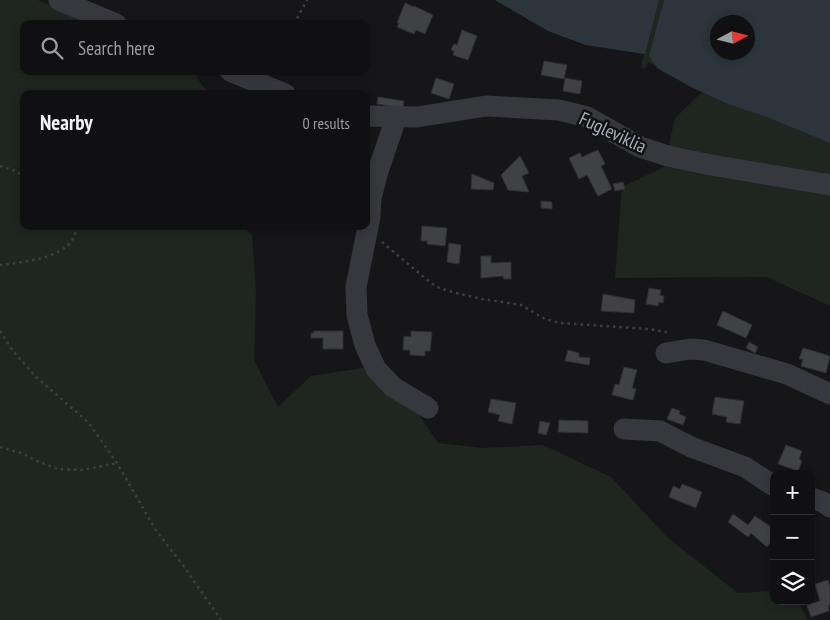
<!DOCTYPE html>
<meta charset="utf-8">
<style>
:root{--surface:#101012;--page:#19191b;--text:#f1f3f6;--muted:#9c9d9f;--line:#303032}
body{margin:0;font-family:"PT Sans Narrow",sans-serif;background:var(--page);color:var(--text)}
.controls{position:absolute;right:15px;bottom:15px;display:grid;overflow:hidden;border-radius:10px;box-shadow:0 2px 8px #0003}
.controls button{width:45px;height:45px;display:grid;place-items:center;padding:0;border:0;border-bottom:1px solid var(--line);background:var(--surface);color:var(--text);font:25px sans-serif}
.compass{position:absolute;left:710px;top:15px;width:45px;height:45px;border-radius:50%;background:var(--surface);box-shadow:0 2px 8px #0003;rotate:83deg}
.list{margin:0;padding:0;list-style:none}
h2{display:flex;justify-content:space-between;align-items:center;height:65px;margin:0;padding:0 20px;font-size:21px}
h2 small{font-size:16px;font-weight:400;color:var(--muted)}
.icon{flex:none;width:28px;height:28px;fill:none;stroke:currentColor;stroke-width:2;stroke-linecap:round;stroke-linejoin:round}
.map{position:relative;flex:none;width:830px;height:620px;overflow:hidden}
.search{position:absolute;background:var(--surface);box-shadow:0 2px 8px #0003;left:20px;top:20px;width:350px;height:55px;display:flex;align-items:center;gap:12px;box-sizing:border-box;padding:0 18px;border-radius:10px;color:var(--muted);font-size:19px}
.panel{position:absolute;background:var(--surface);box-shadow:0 2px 8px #0003;left:20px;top:90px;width:350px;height:140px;border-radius:10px}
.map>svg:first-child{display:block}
.green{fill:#1e261f;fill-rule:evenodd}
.water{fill:#2c353c;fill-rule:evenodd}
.building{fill:#404145;stroke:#303034}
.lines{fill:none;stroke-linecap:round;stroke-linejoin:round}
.path{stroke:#3d3f44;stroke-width:2.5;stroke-dasharray:2.5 4;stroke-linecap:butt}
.minor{stroke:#37383d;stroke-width:21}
.labels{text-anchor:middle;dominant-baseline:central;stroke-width:5;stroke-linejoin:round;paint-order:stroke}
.street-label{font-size:19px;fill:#a8adb8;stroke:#111113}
</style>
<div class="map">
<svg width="830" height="620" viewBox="0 0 830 620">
<rect width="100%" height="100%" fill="#161618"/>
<!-- green -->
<g class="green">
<polygon points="0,0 38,0 96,24 24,24 24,71 194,71 202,86 213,94 24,94 24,226 240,226 252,234 256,294 254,360 278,407 311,376 376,366 406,396 438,443 483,448 543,445 611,477 668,538 738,593 774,591 774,601 798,601 808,620 0,620"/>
<path d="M 495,0 L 830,0 L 830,306 L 767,277 L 615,278 L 622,187 L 664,167 L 675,118 L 702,92 L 648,62 L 645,69 L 641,68 L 644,54 L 586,45 L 548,31 ZM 718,22 L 748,22 L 748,52 L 718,52 Z"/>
</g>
<!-- water -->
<g class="water">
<polygon points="495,0 659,0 645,54 586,45 548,31"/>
<path d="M 664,0 L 830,0 L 830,143 L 767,117 L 728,104 L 691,87 L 657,68 L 649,56 ZM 718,22 L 748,22 L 748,52 L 718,52 Z"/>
</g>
<!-- building -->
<g class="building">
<polygon points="405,3 414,7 414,6 433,15 425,34 416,30 414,34 397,27 399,23 397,23"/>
<polygon points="462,30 477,36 468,60 453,55 454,51 451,50 454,44 457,45"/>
<polygon points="544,61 567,65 564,79 541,75"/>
<polygon points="436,78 454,84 449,99 431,93"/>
<polygon points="565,78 582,81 580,94 563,91"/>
<polygon points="378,97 404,101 403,108 377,104"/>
<polygon points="598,150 605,164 601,166 612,189 598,196 587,175 579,179 569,158 580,153 582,157"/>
<polygon points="520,156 529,173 522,176 529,192 508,190 501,175"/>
<polygon points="472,174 494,183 493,190 471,189"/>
<polygon points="623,182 625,189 615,191 613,184"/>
<polygon points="541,201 552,202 552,209 541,208"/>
<polygon points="422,226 447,228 445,246 427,244 427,241 421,241"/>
<polygon points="449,243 461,245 459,264 447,262"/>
<polygon points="481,256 491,256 491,263 511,262 511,279 504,279 503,276 481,278"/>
<polygon points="649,288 661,290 660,295 664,296 663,303 659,302 658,306 646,304"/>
<polygon points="603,294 635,300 634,313 601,311"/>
<polygon points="723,311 752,325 746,338 717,325"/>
<polygon points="314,331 343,331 343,349 323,349 323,338 311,338 311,333 314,333"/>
<polygon points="411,331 432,332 430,351 425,351 425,356 410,355 410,350 403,350 404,336 411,337"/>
<polygon points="749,342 758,347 755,353 746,348"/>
<polygon points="803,348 830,356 826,373 801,366 803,359 799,359"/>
<polygon points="568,350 579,353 579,357 590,358 589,365 565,361"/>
<polygon points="624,367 637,370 632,388 636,389 633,400 612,395 615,384 619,385"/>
<polygon points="715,397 744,401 740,424 726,422 727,417 712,414"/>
<polygon points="491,399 516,403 512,424 498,421 500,415 488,412"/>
<polygon points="672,408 680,411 679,414 686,417 683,425 667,419"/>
<polygon points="559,420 588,421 588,433 558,432"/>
<polygon points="540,421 550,423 546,435 538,433"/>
<polygon points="786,445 802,451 799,459 802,461 798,471 778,464"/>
<polygon points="682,484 702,492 696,508 669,497 673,486 680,489"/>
<polygon points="733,514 748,525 755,516 774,529 774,538 767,547 751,533 748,537 728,522"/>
<polygon points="828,580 830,588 830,605 828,605 829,611 811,617 807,605 820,601 815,584"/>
</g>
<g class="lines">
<!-- path -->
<g class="path">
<polyline points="294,24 307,0"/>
<polyline points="0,166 13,170 24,176"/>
<polyline points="382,242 426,279 437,287 452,292 482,299 521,305 545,319 560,323 649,329 671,333"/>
<path d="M 0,265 C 23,262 77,258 76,226"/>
<polyline points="0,331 13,351 35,376 88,422 117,463 155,529 185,568 221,620"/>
<polyline points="0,447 21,453 37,461 58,469 82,470 117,463"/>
</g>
<!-- minor -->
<g class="minor">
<polyline points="59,0 116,24"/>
<polyline points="230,71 285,94"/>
<polyline points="366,116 417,117 486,106 559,110 587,117 640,147 668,156 711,165 830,185"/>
<polyline points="395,116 394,124 378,171 371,198 370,217 356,287 357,315 365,345 376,369 393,387 428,408"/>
<polyline points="666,353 690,349 704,350 787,374 830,394"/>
<polyline points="624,429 660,431 691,447 745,467 774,486"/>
<polyline points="811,498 823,502 830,507"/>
</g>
</g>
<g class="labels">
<!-- street labels -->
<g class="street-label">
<text transform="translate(613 132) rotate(25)">Fugleviklia</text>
</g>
</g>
</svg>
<div class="controls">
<button>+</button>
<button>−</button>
<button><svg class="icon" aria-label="layers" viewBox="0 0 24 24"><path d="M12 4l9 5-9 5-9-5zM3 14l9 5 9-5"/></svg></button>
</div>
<svg class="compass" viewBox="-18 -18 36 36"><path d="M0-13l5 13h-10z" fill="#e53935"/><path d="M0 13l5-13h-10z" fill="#9c9d9f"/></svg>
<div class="search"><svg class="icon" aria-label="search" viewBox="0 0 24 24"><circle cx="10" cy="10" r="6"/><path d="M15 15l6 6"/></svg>Search here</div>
<section class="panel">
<h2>Nearby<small>0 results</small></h2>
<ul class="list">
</ul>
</section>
</div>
